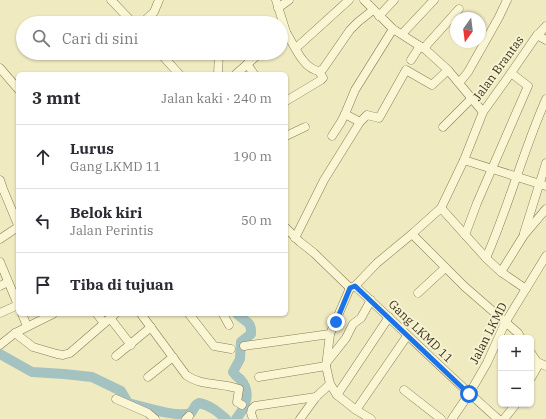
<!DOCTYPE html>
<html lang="id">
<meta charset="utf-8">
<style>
:root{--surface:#fff;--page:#f7f7f7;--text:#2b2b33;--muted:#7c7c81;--line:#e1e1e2}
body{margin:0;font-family:"IBM Plex Serif",serif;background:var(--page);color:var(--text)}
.controls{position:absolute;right:12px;bottom:12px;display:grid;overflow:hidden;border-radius:6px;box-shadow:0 1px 3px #0004}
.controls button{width:36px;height:36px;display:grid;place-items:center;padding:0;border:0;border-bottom:1px solid var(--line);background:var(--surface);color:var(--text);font:20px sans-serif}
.compass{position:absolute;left:450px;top:12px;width:36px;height:36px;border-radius:50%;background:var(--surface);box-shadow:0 1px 3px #0004;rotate:194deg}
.stop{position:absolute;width:12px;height:12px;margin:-9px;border:3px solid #1a73e8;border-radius:50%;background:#fff}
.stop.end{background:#1a73e8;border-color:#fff;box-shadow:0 1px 4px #0008}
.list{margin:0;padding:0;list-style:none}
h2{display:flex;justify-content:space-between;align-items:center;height:52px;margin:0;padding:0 16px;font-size:17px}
h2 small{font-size:13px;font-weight:400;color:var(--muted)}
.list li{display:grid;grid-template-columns:26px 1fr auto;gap:12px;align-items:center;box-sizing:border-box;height:64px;padding:0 16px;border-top:1px solid var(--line)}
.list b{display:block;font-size:15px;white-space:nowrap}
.list p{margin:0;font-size:13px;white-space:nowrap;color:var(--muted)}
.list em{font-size:13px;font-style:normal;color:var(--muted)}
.icon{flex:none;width:22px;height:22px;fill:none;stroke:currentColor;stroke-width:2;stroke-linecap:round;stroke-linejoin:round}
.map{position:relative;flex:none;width:546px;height:419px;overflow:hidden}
.search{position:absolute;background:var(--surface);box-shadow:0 1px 3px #0004;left:16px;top:16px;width:272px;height:44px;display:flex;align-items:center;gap:10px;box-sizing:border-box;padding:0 14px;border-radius:22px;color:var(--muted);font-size:15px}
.panel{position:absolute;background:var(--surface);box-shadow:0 1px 3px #0004;left:16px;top:72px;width:272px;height:244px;border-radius:6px}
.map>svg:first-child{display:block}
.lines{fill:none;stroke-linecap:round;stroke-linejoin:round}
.river{stroke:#a4c2bf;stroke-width:10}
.minor-casing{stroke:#8a7c57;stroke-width:9}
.minor{stroke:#faf6d4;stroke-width:8}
.route{stroke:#1a73e8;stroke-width:5}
.labels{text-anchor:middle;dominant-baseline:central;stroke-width:4;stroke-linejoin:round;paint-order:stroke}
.street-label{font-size:12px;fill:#39301d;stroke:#f7f3d1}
</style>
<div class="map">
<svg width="546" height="419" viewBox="0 0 546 419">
<rect width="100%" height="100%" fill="#f0eac1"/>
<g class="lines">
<!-- river -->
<g class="river">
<path d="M 0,354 L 32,372 L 64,374 L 92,377 L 121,391 L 128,403 C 144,407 177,418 191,413 L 196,405 L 199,403 C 210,405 218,412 226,419"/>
<path d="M 236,419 C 246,407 252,392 240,379 C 237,377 235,375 233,372 L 240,359 L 241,342 L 251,334 C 252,321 245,322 237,314"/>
</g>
<defs>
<g id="minor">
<polyline points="111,0 133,23"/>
<polyline points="276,0 286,32 281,36"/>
<polyline points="364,0 393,29 426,50 448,70 483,112 511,73 535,38 546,26"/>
<polyline points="278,8 289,0"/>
<polyline points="379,16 394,0"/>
<polyline points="142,23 154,12 159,0"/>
<path d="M 286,32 C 294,45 303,69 319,71 L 323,69 L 350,30 L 358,22 L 373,10"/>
<polyline points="402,34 434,0"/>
<polyline points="537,35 546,40"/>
<polyline points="296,48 349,0"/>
<polyline points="424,48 459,9"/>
<polyline points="160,53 179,74"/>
<polyline points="411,60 420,46"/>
<polyline points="247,64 254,74"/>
<polyline points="0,68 18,89"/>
<polyline points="218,74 219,53"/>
<polyline points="236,74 260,53"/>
<polyline points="459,83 468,72 499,17 507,0"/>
<polyline points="286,101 321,80 323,78 319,71"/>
<polyline points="360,122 367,115 379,118 406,70 432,85 448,70"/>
<polyline points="443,127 472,98"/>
<polyline points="286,136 305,127"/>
<polyline points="332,136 341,122 345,114"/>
<polyline points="464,160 483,112"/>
<polyline points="0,180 3,189 18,225"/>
<polyline points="441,208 486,258 501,272 526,289"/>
<polyline points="286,228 300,242 314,253 350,288"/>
<polyline points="524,233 546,163"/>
<polyline points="412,234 441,208 464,160 546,186"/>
<polyline points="465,235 477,203 528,86 511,73"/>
<polyline points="295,238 324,180 360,122 345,114 355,90 393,29"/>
<polyline points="0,239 18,227"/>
<path d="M 486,258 C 509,206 523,151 546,99"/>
<polyline points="0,262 18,305"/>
<polyline points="501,272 524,235 546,209"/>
<polyline points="0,286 8,282"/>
<path d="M 355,286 C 403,330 449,376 498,419"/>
<polyline points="350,288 355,286 377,263 412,234 465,287 518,333 521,338"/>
<polyline points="350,288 330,334 326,366 330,384 337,395 356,410 371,419"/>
<polyline points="418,293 445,268"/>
<polyline points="0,313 18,305"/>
<polyline points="22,314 27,326"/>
<polyline points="97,314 104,323"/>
<path d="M 141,314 L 186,375 C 202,387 222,382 239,389 L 237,402 L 242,405"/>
<polyline points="189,314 214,346 231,349"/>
<polyline points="223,314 229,325"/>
<polyline points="110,318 131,345"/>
<polyline points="15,333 33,347 57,354 63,355 70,353 115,314"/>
<polyline points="0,345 15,333 53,314"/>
<polyline points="244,346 330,334"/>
<polyline points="531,353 537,362 546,366"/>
<polyline points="116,356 151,327"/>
<polyline points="327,362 346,338 353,324 361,318 371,300"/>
<polyline points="148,377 173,357"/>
<polyline points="259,377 326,366"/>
<polyline points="531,378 539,364"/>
<polyline points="404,390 441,419"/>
<polyline points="337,395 389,317"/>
<polyline points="116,399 148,413 155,419"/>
<polyline points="356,410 407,336"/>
<polyline points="186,419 189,416"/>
<polyline points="253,419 251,413 252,409 255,406 316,397"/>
<polyline points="300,419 316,397 330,384"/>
<polyline points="452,419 469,394 487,363 505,323 546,256"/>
<polyline points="504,419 516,404"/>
</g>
</defs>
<!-- minor casing -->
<use href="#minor" class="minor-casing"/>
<!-- minor -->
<use href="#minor" class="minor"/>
</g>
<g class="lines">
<!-- route -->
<polyline class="route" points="336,322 350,288 355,286 469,394"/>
</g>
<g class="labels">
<!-- street labels -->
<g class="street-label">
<text transform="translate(498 68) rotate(-54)">Jalan Brantas</text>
<text transform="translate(421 331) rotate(44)">Gang LKMD 11</text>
<text transform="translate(488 333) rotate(-63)">Jalan LKMD</text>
</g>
</g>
</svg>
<div class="controls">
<button>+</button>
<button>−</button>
</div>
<svg class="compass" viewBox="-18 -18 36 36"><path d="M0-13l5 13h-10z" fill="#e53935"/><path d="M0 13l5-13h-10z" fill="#7c7c81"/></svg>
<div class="stop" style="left:469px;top:394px"></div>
<div class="stop end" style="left:336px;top:322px"></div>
<div class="search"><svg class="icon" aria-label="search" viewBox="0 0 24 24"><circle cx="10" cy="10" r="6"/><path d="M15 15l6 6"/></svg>Cari di sini</div>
<section class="panel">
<h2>3 mnt<small>Jalan kaki · 240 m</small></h2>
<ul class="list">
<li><svg class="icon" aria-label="ahead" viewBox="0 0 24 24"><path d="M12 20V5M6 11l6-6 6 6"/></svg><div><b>Lurus</b><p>Gang LKMD 11</p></div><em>190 m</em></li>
<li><svg class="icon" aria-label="left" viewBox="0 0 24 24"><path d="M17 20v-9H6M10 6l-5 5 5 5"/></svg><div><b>Belok kiri</b><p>Jalan Perintis</p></div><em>50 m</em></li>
<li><svg class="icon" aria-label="arrive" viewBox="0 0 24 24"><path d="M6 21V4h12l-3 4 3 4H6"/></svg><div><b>Tiba di tujuan</b></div></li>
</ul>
</section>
</div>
